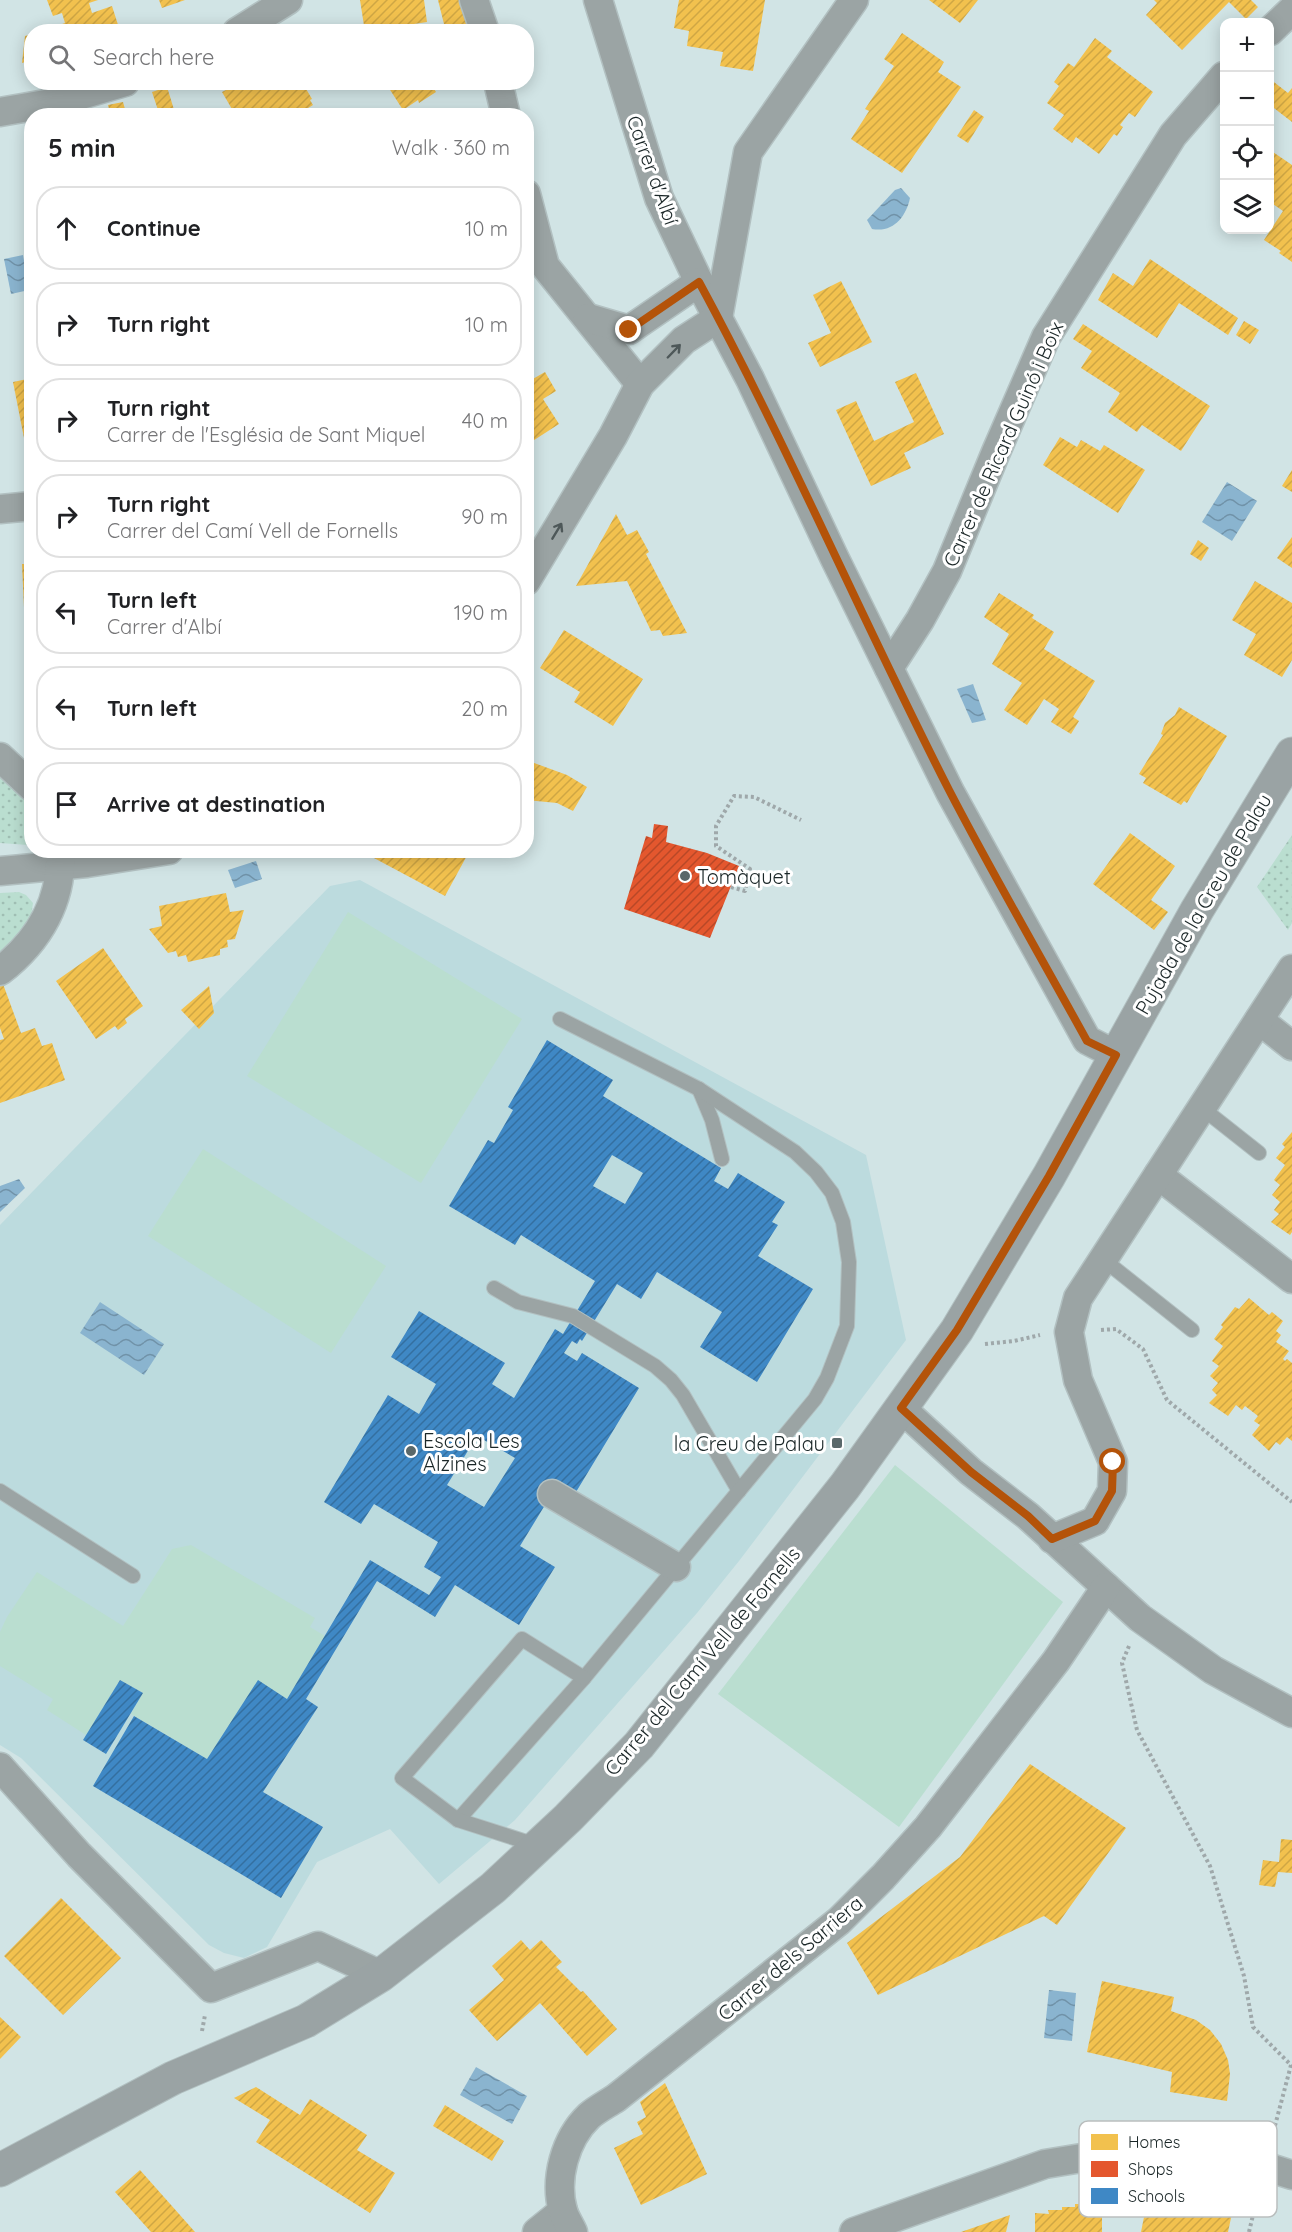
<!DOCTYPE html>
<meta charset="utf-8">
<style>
:root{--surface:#fff;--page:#f6f6f6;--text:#202124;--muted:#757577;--line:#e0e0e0}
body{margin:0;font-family:Quicksand,sans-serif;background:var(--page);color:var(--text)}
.controls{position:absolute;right:18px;top:18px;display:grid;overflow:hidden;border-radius:12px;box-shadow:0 3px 15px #0003}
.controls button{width:54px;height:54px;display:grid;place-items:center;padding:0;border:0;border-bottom:2px solid var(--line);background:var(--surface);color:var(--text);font:30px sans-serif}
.stop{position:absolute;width:18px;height:18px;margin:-14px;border:4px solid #b45309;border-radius:50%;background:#fff}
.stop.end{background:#b45309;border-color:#fff;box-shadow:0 2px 6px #0008}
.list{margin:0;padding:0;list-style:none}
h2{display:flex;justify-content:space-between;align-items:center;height:78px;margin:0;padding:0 24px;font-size:26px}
h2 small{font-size:20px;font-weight:400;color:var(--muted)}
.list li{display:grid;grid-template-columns:39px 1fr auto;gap:18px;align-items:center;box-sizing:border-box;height:84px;margin:0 12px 12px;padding:0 12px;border:2px solid var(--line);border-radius:24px}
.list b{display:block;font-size:22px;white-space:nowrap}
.list p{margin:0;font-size:20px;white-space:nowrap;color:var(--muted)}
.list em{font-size:20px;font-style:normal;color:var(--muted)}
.icon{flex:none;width:33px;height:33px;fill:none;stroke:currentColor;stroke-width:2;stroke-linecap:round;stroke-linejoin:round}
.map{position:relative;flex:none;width:1292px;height:2232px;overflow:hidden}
.search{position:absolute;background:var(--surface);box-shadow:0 3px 15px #0003;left:24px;top:24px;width:510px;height:66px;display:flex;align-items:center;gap:15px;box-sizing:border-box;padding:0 21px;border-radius:24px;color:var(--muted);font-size:22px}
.panel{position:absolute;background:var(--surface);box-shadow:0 3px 15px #0003;left:24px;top:108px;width:510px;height:750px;border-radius:24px}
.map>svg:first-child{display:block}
.built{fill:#bcdbde}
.grass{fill:url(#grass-dots)}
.green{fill:#baded0}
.water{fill:url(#water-waves)}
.homes{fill:url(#homes-hatch)}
.shops{fill:url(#shops-hatch)}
.schools{fill:url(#schools-hatch);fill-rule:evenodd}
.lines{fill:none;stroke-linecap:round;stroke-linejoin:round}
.lane-casing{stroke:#b2c0c1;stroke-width:16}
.street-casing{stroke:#b2c0c1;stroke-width:31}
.secondary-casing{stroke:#b2c0c1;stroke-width:35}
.path{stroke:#9fa8aa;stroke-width:4;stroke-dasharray:3 3;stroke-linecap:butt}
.lane{stroke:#9ba4a4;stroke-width:14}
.street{stroke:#9ba4a4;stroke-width:28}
.secondary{stroke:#9aa3a4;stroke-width:33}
.oneway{stroke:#4e5859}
.route{stroke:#b45309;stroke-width:8}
.poi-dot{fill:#5a686a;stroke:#fff;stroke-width:2}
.labels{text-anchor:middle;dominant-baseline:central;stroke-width:6;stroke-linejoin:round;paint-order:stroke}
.street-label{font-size:20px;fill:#1a2627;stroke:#fff}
.poi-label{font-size:20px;fill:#1a2627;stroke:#fff;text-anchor:start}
.key{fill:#fff;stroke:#babebe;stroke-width:1.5}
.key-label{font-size:16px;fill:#1a2627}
</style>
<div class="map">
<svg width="1292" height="2232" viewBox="0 0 1292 2232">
<defs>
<pattern id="grass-dots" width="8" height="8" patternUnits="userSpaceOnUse" patternTransform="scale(1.5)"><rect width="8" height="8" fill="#baded0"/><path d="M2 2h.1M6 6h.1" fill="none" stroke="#9fbeb3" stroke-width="1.8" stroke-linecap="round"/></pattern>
<pattern id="water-waves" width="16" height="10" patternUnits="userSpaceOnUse" patternTransform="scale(1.5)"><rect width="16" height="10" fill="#8ab4cf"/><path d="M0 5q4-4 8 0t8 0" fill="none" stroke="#7092a8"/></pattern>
<pattern id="homes-hatch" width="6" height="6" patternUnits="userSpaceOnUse" patternTransform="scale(1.5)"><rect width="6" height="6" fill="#f2c14e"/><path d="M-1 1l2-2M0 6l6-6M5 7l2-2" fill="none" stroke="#cfa644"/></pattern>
<pattern id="shops-hatch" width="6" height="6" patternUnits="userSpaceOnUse" patternTransform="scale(1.5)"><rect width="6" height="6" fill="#e4572e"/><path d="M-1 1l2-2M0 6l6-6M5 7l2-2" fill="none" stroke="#b84827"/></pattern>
<pattern id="schools-hatch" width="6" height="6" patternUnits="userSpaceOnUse" patternTransform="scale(1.5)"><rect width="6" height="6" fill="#3f88c5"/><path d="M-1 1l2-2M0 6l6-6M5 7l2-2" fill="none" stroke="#346fa0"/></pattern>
</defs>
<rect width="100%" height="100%" fill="#d1e4e5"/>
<!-- built -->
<polygon class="built" points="360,880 866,1155 906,1340 739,1561 697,1613 515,1820 439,1884 390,1829 317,1862 267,1947 244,1958 224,1953 209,1945 21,1758 0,1745 0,1225 330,886"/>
<!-- grass -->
<g class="grass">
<polygon points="0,775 14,785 31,806 31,842 28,845 0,843"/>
<polygon points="1292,835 1292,923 1288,930 1257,887"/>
<polygon points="19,892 26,895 33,903 30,923 0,954 0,893"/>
</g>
<!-- green -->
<g class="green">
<polygon points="348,912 522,1019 421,1183 247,1076"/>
<polygon points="203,1149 386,1266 331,1353 148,1236"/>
<polygon points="895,1465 1063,1602 899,1827 718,1694"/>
<polygon points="191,1545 315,1618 310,1627 325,1636 287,1699 258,1681 207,1759 131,1714 143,1693 120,1680 86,1735 47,1710 53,1699 0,1666 0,1632 7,1617 37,1572 123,1626 172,1549"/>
</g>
<!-- water -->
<g class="water">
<path d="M 901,188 L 910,198 C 906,217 893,233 872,229 L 867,220 L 895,190 Z"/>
<polygon points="23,255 29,290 11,294 4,259"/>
<polygon points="1227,482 1257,501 1232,541 1202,522"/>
<polygon points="973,684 986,720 972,723 957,689"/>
<polygon points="256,861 262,879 235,888 228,870"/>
<polygon points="19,1179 25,1188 0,1212 0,1186"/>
<polygon points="100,1302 164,1344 144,1375 80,1333"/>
<polygon points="1049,1990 1076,1993 1072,2041 1044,2038"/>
<polygon points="476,2067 527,2096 512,2124 460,2095"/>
</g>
<!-- homes -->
<g class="homes">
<polygon points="47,0 98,0 89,3 92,13 112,6 120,31 40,32 65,23 62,13 53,16"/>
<polygon points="159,0 185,0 162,8"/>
<polygon points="360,0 424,0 427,22 388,28 388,32 365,32"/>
<polygon points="438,0 459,0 469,32 446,32"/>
<polygon points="679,0 765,0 753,71 720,66 723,52 687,46 689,31 674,28"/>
<polygon points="929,0 978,0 960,23"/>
<polygon points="1154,0 1251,0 1258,7 1246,19 1229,2 1182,50 1146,15 1157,3"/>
<polygon points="902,33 944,62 938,72 961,87 902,173 851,139 869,111 865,109 894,66 884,59"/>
<polygon points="32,34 32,60 22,63 25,36"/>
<polygon points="1095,38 1112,51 1107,57 1153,92 1135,117 1129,113 1120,125 1123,127 1117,136 1114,134 1099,154 1076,137 1072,143 1053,129 1064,115 1047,103 1059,86 1054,82 1068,63 1074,67"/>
<polygon points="1270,79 1288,93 1292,88 1292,122 1270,105"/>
<polygon points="227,82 302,82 312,99 310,100 313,105 295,116 236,116 222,92 230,88"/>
<polygon points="385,82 441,82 433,87 436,92 419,103 418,100 403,110"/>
<polygon points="167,87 176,116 160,116 152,92"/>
<polygon points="123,102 127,116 111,116 108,105"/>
<polygon points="974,110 984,117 968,143 957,136"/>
<polygon points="1270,150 1292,165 1292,262 1279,253 1281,251 1264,240 1283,211 1270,202"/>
<polygon points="1150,259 1238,318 1228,335 1179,303 1157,338 1098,300 1113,273 1133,286"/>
<polygon points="841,281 872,342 820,367 808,343 831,333 813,295"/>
<polygon points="1244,321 1259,330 1250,344 1236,335"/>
<polygon points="1083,324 1210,406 1181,451 1142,425 1137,432 1108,412 1120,393 1081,368 1092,351 1073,339"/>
<polygon points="526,372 531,380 545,372 556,391 543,399 559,424 528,444 526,441"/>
<polygon points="916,373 944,434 904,453 911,468 871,486 836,410 856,401 874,441 914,422 895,382"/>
<polygon points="32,378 32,447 26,448 13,382"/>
<polygon points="1060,437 1077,447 1081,440 1100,451 1104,445 1145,470 1118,513 1043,465"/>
<polygon points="1292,470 1292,492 1282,486"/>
<polygon points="616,514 627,535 637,530 649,552 646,554 687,633 663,636 660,630 651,631 627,581 576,586"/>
<polygon points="25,525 32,525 32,628 25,629 22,564 27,564"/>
<polygon points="1292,537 1292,568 1277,558"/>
<polygon points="1198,540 1209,548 1201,561 1190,554"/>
<polygon points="1255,581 1292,603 1292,660 1282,677 1244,655 1256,634 1232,620"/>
<polygon points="999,593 1034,615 1032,618 1054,632 1044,649 1095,681 1073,717 1079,721 1071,734 1051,722 1059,709 1044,699 1027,725 1004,710 1022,683 992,664 1009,634 984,617"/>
<polygon points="564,630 643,679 613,726 574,702 580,692 540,668"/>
<polygon points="1179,707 1227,736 1187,803 1184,801 1181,805 1143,783 1146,778 1139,774 1163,735 1161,734 1165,723 1175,715"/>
<polygon points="526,760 567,775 587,787 573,811 557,803 526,800"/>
<polygon points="1130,833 1175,866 1151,900 1168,912 1154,930 1093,884"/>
<polygon points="364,850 470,850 445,896 374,858"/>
<polygon points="226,893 230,912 244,910 235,939 227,940 228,947 220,949 220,955 188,962 186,955 178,957 176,951 168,953 149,929 162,926 159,906"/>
<polygon points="103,948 143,1006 125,1019 127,1023 118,1030 115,1026 96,1039 56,981"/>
<polygon points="3,984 21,1033 35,1028 42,1046 52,1043 65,1080 0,1103 0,1040 4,1039 0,1028 0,985"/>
<polygon points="209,986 214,1013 199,1029 181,1010"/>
<polygon points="1292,1132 1292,1232 1290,1235 1271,1222 1279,1214 1274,1210 1280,1202 1272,1195 1280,1185 1274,1180 1285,1165 1276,1158 1285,1147 1282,1144"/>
<polygon points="1249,1298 1269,1315 1272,1312 1283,1321 1276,1331 1281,1335 1276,1342 1289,1351 1283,1359 1285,1361 1287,1359 1292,1363 1292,1441 1287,1437 1280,1445 1276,1442 1269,1451 1252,1435 1260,1425 1254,1421 1258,1416 1245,1406 1242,1410 1236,1405 1228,1416 1209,1403 1217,1395 1212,1390 1218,1383 1210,1376 1219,1366 1212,1361 1223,1346 1214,1339 1223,1327 1221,1325 1235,1307 1239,1309"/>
<polygon points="1030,1764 1126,1828 1057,1925 1044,1916 878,1995 847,1943 960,1857"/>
<polygon points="1281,1839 1292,1840 1292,1873 1278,1872 1275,1887 1259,1885 1263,1860 1279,1862"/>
<polygon points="61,1898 121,1958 63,2015 4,1956"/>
<polygon points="521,1940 530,1950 541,1940 562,1962 556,1967 581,1992 583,1991 617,2029 587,2056 540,2003 497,2041 469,2010 504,1980 492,1966"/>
<polygon points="1102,1981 1174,1997 1171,2011 1196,2020 1210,2030 1221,2044 1228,2060 1230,2074 1227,2101 1170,2092 1172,2072 1087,2052"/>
<polygon points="0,2017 21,2037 0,2059"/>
<polygon points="665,2083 707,2174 641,2205 614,2148 643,2134 637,2122 646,2117 640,2102"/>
<polygon points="256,2087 300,2115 310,2099 367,2135 357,2150 395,2173 370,2213 256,2142 270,2120 234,2098"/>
<polygon points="445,2105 504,2141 492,2161 433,2126"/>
<polygon points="140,2170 195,2232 151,2232 115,2192"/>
<polygon points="1153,2188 1234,2204 1228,2232 1141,2232 1148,2197 1151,2198"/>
<polygon points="1089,2201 1102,2201 1102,2232 1035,2232 1035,2213 1049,2214 1048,2210 1062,2210 1062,2207 1075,2207 1075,2204 1089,2204"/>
<polygon points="1010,2215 1006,2232 961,2232"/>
</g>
<!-- shops -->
<polygon class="shops" points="654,824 668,826 666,842 707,853 739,866 710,938 624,909 646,836 652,838"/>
<!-- schools -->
<g class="schools">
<path d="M 547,1040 L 613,1080 L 603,1096 L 721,1168 L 714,1181 L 728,1189 L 738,1173 L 785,1202 L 772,1222 L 778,1225 L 758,1256 L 813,1289 L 757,1382 L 700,1347 L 722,1312 L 657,1272 L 641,1299 L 617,1284 L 582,1341 L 580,1339 L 577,1344 L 572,1341 L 564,1353 L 577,1361 L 582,1353 L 639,1388 L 576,1492 L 559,1482 L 520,1546 L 555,1567 L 519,1625 L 455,1585 L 435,1617 L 377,1581 L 306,1699 L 318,1707 L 263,1792 L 323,1827 L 281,1898 L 93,1786 L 134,1716 L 207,1759 L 258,1680 L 287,1699 L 370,1560 L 429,1595 L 441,1577 L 424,1567 L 438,1542 L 374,1504 L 361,1524 L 324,1502 L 388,1395 L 419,1414 L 436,1384 L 391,1357 L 419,1311 L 505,1363 L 492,1384 L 514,1398 L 555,1329 L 563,1334 L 595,1281 L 521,1235 L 515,1245 L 449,1206 L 488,1140 L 494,1143 L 513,1110 L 508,1107 ZM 612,1155 L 643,1173 L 625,1204 L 593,1186 ZM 477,1436 L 515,1458 L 484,1507 L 447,1485 Z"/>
<polygon points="120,1680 143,1693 106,1754 83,1740"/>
</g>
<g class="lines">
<defs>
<g id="lane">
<polyline points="699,1089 712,1120 722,1159"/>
<polyline points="1202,1108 1259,1153"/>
<polyline points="1104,1260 1192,1330"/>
<polyline points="494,1288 518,1302 573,1316 655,1366 671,1380 683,1395 739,1491"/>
<polyline points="0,1491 133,1576"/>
<polyline points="458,1820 584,1678 815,1399 827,1378 847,1326 849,1262 843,1222 832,1193 816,1172 795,1152 699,1089 560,1019"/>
<polyline points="536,1845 458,1820 402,1778 522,1639 584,1678"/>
</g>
<g id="street">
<polyline points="474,0 485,32"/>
<polyline points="598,0 659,198 699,282 750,379 835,559 950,792 1087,1040 1116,1055"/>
<polyline points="1270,31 1292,10"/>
<polyline points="237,32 288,0"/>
<polyline points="498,82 506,116"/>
<polyline points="0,112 57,102 125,82"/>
<polyline points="526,194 545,266 640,384"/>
<polyline points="588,318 629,330 699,282"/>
<polyline points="0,509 32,506"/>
<polyline points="526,581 613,436 640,384 684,340 718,318 748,152 854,0"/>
<polyline points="889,668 920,620 947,571 996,452 1046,337 1173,135 1224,76"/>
<polyline points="0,757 32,787"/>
<polyline points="0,871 87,863 169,850"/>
<path d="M 0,971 C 39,941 63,900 60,850"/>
<polyline points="1259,1020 1292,1046"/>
<polyline points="1158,1175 1292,1279"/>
<polyline points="901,1408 971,1472 1028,1516 1140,1618 1213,1670 1292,1713"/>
<polyline points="552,1494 676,1567"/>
<polyline points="1052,1539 1095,1521 1112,1491 1113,1462 1078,1380 1069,1332 1078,1298 1292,969"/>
<polyline points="0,1767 79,1855 211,1988 318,1946 381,1975"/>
<polyline points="537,2232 563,2211"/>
<path d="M 573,2232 C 570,2225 565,2218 563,2211 C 554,2179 565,2139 589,2116 C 597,2109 607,2104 616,2098 L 839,1921 L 883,1877 L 928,1827 L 1056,1661 L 1106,1587"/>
<polyline points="854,2232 1045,2164 1100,2155 1144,2150 1196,2150 1241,2159 1292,2175"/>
</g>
<polyline id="secondary" points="0,2170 173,2078 306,2021 381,1975 493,1888 568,1818 639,1745 845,1486 957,1330 1049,1176 1197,910 1292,754"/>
</defs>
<!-- lane casing -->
<use href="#lane" class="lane-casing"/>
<!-- street casing -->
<use href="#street" class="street-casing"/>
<!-- secondary casing -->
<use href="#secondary" class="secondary-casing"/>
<!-- path -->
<g class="path">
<polyline points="731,887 745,891 750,869 716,846 716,826 734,796 754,797 801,820"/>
<polyline points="1101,1330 1116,1329 1143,1349 1167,1400 1292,1502"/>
<polyline points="985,1344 1014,1341 1040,1335"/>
<polyline points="1129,1646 1122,1663 1137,1730 1210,1866 1244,1976 1253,2027 1291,2065 1272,2137"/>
<polyline points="202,2031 205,2015"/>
<polyline points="1249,2232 1258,2194"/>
</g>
<!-- lane -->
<use href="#lane" class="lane"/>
<!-- street -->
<use href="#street" class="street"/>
<!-- secondary -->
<use href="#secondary" class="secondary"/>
</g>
<!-- one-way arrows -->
<defs><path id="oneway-shaft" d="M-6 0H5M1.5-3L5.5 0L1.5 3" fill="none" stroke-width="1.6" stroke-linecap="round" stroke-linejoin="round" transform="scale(1.5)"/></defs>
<g class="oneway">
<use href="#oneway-shaft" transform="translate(674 351) rotate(-46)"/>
<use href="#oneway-shaft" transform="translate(557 531) rotate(-59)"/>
</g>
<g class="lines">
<!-- route -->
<path class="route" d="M 629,330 L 699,282 C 789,448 863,622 949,790 C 993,875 1041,957 1087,1041 L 1116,1055 L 1049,1176 L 957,1330 L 901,1408 L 971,1472 L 1028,1516 L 1052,1539 L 1095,1521 L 1112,1491 L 1113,1462"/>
</g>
<!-- markers -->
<g class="poi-dot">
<circle cx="685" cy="876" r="6"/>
<rect x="831" y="1437" width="12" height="12" rx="3"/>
<circle cx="411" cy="1451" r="6"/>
</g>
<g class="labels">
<!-- street labels -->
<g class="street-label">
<text transform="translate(653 170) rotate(70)">Carrer d'Albí</text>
<text transform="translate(1003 444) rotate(-66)">Carrer de Ricard Guinó i Boix</text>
<text transform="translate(1203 904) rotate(-60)">Pujada de la Creu de Palau</text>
<text transform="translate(702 1661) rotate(-50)">Carrer del Camí Vell de Fornells</text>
<text transform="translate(790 1958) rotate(-40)">Carrer dels Sarriera</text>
</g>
<!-- poi labels -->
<g class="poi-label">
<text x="697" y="876">Tomàquet</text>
<text x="423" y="1440">Escola Les<tspan x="423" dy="23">Alzines</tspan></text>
<text x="825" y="1443" text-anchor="end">la Creu de Palau</text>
</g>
</g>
<!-- legend -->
<rect x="1079" y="2121" width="198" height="96" rx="9" class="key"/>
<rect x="1091" y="2134" width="27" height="16" fill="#f2c14e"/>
<rect x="1091" y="2161" width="27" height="16" fill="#e4572e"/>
<rect x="1091" y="2188" width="27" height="16" fill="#3f88c5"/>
<g class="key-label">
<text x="1128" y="2148">Homes</text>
<text x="1128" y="2175">Shops</text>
<text x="1128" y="2202">Schools</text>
</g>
</svg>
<div class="controls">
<button>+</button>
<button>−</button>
<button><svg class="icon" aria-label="locate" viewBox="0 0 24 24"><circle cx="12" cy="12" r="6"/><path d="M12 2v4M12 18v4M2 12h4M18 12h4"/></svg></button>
<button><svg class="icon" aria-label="layers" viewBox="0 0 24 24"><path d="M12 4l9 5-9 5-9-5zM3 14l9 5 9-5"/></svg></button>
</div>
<div class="stop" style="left:1113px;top:1462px"></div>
<div class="stop end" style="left:629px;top:330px"></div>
<div class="search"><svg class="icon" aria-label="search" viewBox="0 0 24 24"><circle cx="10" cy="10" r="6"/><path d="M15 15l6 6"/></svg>Search here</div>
<section class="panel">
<h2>5 min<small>Walk · 360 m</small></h2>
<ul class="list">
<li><svg class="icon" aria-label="ahead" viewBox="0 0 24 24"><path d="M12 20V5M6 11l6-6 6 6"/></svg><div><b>Continue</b></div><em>10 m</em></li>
<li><svg class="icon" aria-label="right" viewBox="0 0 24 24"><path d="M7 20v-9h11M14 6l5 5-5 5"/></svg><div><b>Turn right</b></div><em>10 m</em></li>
<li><svg class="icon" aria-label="right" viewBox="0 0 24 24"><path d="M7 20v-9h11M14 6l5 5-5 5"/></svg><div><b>Turn right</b><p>Carrer de l'Església de Sant Miquel</p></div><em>40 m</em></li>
<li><svg class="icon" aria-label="right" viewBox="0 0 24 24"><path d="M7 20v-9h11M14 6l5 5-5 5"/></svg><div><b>Turn right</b><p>Carrer del Camí Vell de Fornells</p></div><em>90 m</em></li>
<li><svg class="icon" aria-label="left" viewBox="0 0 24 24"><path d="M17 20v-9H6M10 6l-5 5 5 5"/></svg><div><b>Turn left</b><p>Carrer d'Albí</p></div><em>190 m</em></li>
<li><svg class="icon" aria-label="left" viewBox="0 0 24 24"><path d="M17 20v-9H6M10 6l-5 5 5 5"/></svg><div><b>Turn left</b></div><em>20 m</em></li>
<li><svg class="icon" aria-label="arrive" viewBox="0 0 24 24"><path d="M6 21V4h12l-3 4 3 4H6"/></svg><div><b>Arrive at destination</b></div></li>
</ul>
</section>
</div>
